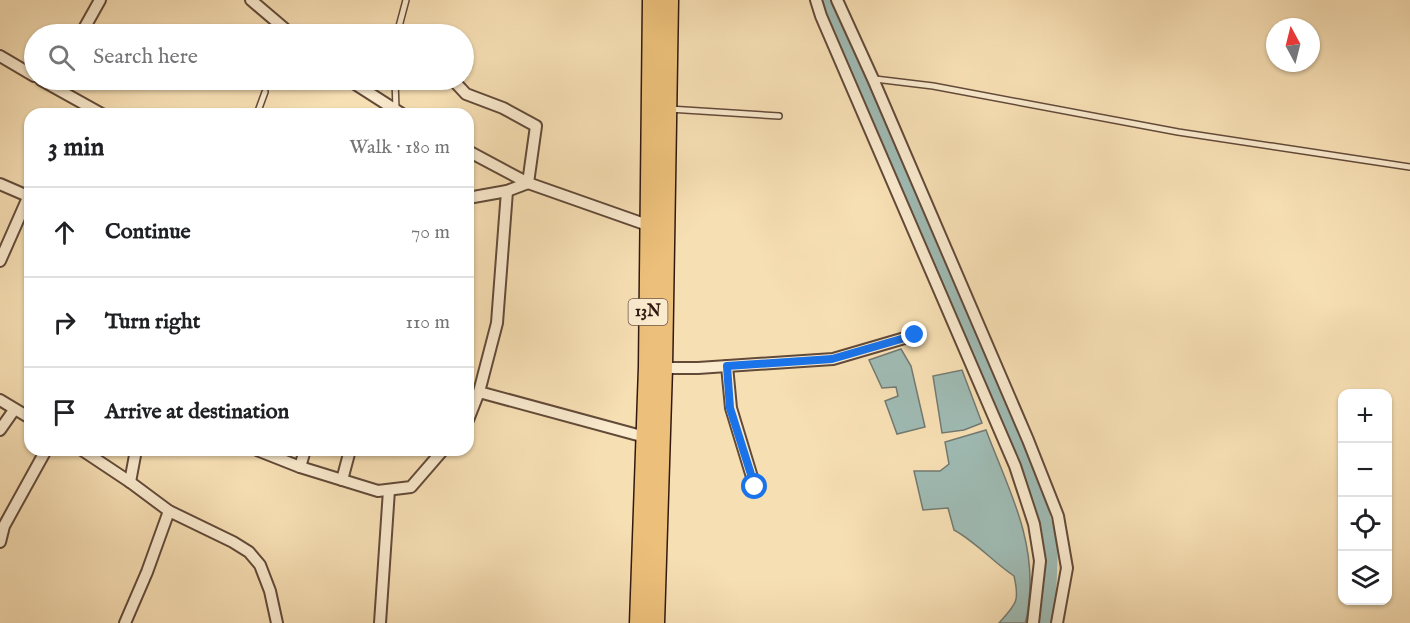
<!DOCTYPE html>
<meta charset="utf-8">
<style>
:root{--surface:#fff;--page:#f6f6f6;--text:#202124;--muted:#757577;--line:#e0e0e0}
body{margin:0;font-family:"IM FELL English",serif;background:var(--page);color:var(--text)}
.controls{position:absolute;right:18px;bottom:18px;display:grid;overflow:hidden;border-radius:12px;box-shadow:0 2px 4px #0004}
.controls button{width:54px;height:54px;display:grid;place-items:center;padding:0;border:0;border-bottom:2px solid var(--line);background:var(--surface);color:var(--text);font:30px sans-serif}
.compass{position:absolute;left:1266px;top:18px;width:54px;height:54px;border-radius:50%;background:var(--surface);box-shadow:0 2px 4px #0004;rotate:353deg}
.stop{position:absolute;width:18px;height:18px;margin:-14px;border:4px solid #1a73e8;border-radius:50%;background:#fff}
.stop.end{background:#1a73e8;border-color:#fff;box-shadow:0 2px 6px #0008}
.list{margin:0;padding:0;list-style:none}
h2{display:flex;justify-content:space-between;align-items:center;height:78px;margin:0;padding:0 24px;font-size:26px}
h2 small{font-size:20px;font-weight:400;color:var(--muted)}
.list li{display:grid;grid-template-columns:39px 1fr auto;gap:18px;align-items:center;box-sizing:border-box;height:90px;padding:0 24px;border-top:2px solid var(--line)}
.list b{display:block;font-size:22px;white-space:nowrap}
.list em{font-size:20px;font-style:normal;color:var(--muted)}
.icon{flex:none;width:33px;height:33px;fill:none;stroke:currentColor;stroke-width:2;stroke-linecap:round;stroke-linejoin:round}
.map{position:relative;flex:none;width:1410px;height:623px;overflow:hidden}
.search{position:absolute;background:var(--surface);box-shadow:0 2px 4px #0004;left:24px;top:24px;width:450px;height:66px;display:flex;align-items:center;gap:15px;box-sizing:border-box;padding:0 21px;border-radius:33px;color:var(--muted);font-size:22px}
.panel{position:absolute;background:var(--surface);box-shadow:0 2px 4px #0004;left:24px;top:108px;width:450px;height:348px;border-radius:18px}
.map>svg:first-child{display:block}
.water{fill:#9fbbb4;stroke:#737a72;stroke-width:1.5}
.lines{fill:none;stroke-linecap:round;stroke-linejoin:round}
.canal{stroke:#9fbbb4;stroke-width:14}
.lane-casing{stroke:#624a39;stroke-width:8}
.street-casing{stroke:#624a39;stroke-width:14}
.highway-casing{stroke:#311910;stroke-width:21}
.lane{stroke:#faeace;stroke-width:5}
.street{stroke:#faeace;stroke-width:10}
.highway{stroke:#ecc07a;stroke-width:18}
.route{stroke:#1a73e8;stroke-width:8}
.labels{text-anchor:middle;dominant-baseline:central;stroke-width:4.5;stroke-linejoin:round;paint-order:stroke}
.shield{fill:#faeace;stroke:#6d5849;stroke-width:1.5}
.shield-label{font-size:16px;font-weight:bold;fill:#311910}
</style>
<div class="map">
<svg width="1410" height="623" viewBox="0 0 1410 623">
<rect width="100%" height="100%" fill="#f7dfb4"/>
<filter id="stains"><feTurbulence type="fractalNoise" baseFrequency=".00333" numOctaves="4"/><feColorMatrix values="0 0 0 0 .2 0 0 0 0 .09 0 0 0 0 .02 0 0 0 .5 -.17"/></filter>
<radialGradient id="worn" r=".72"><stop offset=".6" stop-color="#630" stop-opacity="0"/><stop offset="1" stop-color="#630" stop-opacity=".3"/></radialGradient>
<!-- water -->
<g class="water">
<polygon points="901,349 911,366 925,427 897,434 885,401 898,396 896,387 882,388 869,360"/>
<polygon points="962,370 982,423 964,430 942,433 933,376"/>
<path d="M 986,430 C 1007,486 1036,538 1029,600 C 1028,608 1028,616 1025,623 L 999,623 C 1016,604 1020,602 1014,576 C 993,562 976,542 954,530 L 948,508 L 923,510 L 914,471 L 940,471 L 949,464 L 945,442 Z"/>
</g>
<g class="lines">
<!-- canal -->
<polyline class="canal" points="828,0 834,23 982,356 1038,498 1051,545 1049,599 1044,623"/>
<defs>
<g id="lane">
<polyline points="397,34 406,0"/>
<polyline points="875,79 933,86 1178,132 1410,167"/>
<polyline points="395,80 396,109"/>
<polyline points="669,109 779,116"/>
<polyline points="257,114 265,92"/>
</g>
<g id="street">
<polyline points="251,0 291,34"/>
<polyline points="816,0 821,16 1015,466 1034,524 1040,561 1033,623"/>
<polyline points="837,0 873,79 1028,440 1058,516 1067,568 1057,623"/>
<polyline points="81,34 100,0"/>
<polyline points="0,56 34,76"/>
<polyline points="41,80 102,114"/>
<polyline points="349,80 402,114"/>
<polyline points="453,80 466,94 503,108 536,126 528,183 507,191 468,198"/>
<polyline points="468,151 528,183 653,227"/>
<polyline points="0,184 30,197"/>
<polyline points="507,191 497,323 479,392 645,437"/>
<polyline points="0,261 30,193"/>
<polyline points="727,366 731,408 755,487"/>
<polyline points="663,368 698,368 833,359 915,335"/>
<polyline points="0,400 30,418"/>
<polyline points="468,420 479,392"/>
<polyline points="0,430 14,410"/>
<polyline points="82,450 130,482 169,511 233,542 249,552 260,565 270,591 277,623"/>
<polyline points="257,450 300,467 378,491 411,487 443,450"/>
<polyline points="300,467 305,450"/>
<polyline points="342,480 350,450"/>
<polyline points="130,482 136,450"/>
<polyline points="0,542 4,526 46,450"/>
<polyline points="125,623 147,572 169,511"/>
<polyline points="380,623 389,490"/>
</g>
<g id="highway">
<polyline points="639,623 648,367 652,0"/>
<polyline points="655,623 663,368 669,0"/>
</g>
</defs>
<!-- lane casing -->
<use href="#lane" class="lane-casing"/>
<!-- street casing -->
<use href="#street" class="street-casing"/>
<!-- highway casing -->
<use href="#highway" class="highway-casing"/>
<!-- lane -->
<use href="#lane" class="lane"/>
<!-- street -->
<use href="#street" class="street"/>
<!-- highway -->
<use href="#highway" class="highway"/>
</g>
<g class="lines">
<!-- route -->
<polyline class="route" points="755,487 730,408 727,366 832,359 915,335"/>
</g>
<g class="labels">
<!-- shield labels -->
<rect class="shield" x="628.5" y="299" width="39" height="26" rx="4.5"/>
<g class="shield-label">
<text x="648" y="312">13N</text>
</g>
</g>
<rect width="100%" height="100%" filter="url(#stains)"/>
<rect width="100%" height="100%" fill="url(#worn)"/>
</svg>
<div class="controls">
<button>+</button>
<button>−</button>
<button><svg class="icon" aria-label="locate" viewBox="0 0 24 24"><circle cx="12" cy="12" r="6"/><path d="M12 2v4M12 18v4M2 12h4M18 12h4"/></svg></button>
<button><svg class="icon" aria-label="layers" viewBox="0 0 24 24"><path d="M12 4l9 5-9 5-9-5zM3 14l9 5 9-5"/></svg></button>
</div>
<svg class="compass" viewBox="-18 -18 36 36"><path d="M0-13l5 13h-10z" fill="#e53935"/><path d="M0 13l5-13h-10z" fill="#757577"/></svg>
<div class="stop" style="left:755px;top:487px"></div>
<div class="stop end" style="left:915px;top:335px"></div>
<div class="search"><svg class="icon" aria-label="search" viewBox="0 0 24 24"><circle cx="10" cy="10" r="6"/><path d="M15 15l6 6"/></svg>Search here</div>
<section class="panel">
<h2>3 min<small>Walk · 180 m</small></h2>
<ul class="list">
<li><svg class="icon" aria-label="ahead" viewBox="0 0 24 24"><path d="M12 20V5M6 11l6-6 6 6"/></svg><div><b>Continue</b></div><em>70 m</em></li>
<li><svg class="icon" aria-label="right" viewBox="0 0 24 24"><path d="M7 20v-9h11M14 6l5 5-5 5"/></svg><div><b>Turn right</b></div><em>110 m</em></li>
<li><svg class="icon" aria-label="arrive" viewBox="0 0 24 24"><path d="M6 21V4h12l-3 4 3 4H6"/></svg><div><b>Arrive at destination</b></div></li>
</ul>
</section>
</div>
